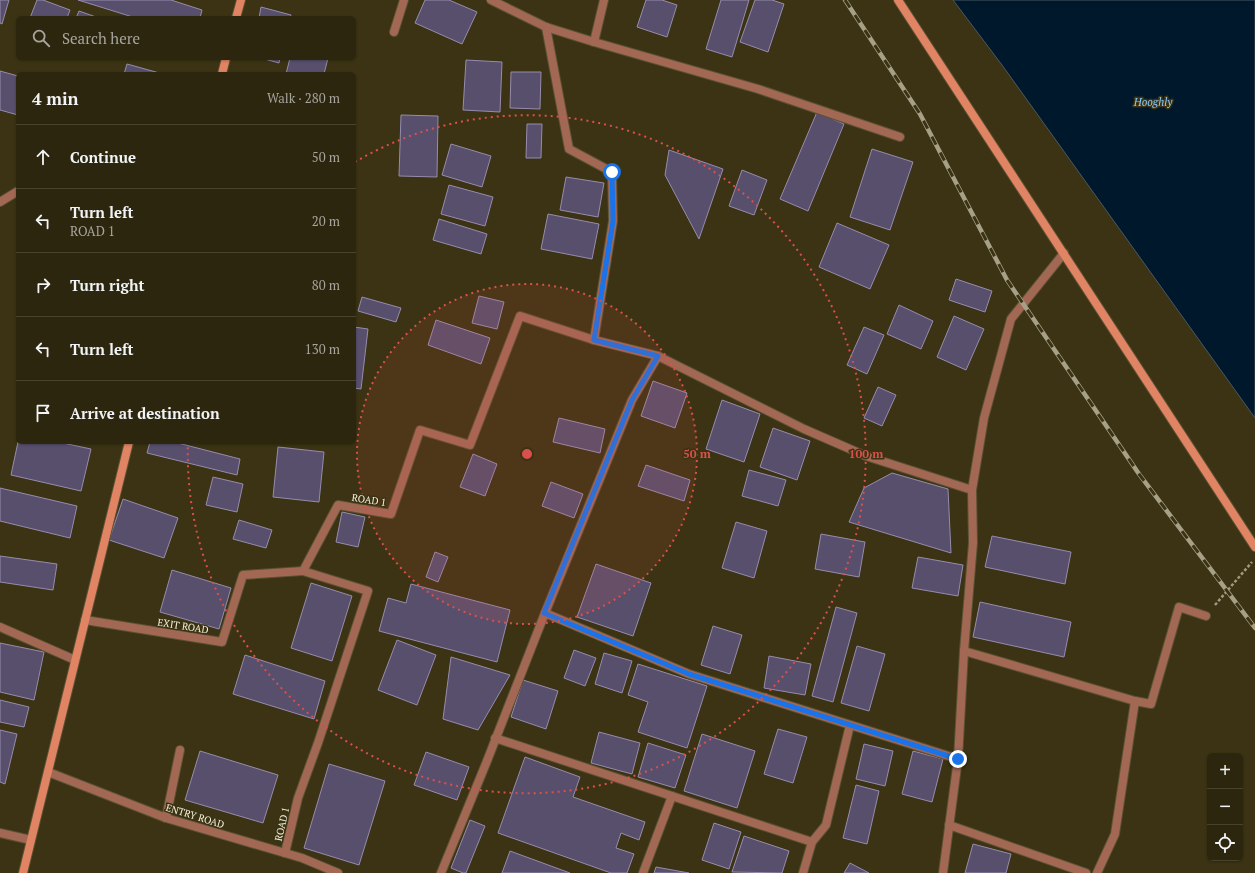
<!DOCTYPE html>
<meta charset="utf-8">
<style>
:root{--surface:#2c260e;--page:#342e17;--text:#f1f3f6;--muted:#a6a59e;--line:#48432e}
body{margin:0;font-family:"PT Serif",serif;background:var(--page);color:var(--text)}
.controls{position:absolute;right:12px;bottom:12px;display:grid;overflow:hidden;border-radius:6px;box-shadow:0 1px 3px #0004}
.controls button{width:36px;height:36px;display:grid;place-items:center;padding:0;border:0;border-bottom:1px solid var(--line);background:var(--surface);color:var(--text);font:20px sans-serif}
.stop{position:absolute;width:12px;height:12px;margin:-9px;border:3px solid #1a73e8;border-radius:50%;background:#fff}
.stop.end{background:#1a73e8;border-color:#fff;box-shadow:0 1px 4px #0008}
.list{margin:0;padding:0;list-style:none}
h2{display:flex;justify-content:space-between;align-items:center;height:52px;margin:0;padding:0 16px;font-size:17px}
h2 small{font-size:13px;font-weight:400;color:var(--muted)}
.list li{display:grid;grid-template-columns:26px 1fr auto;gap:12px;align-items:center;box-sizing:border-box;height:64px;padding:0 16px;border-top:1px solid var(--line)}
.list b{display:block;font-size:15px;white-space:nowrap}
.list p{margin:0;font-size:13px;white-space:nowrap;color:var(--muted)}
.list em{font-size:13px;font-style:normal;color:var(--muted)}
.icon{flex:none;width:22px;height:22px;fill:none;stroke:currentColor;stroke-width:2;stroke-linecap:round;stroke-linejoin:round}
.map{position:relative;flex:none;width:1255px;height:873px;overflow:hidden}
.search{position:absolute;background:var(--surface);box-shadow:0 1px 3px #0004;left:16px;top:16px;width:340px;height:44px;display:flex;align-items:center;gap:10px;box-sizing:border-box;padding:0 14px;border-radius:6px;color:var(--muted);font-size:15px}
.panel{position:absolute;background:var(--surface);box-shadow:0 1px 3px #0004;left:16px;top:72px;width:340px;height:372px;border-radius:6px}
.map>svg:first-child{display:block}
.water{fill:#00182b;stroke:#4a5961}
.building{fill:#584f6d;stroke:#968cad}
.lines{fill:none;stroke-linecap:round;stroke-linejoin:round}
.lane-casing{stroke:#595133;stroke-width:10}
.street-casing{stroke:#595133;stroke-width:10}
.secondary-casing{stroke:#595133;stroke-width:10}
.path{stroke:#a09a81;stroke-width:2.5;stroke-dasharray:3 2;stroke-linecap:butt}
.lane{stroke:#a36854;stroke-width:8}
.street{stroke:#a36854;stroke-width:8}
.secondary{stroke:#e18464;stroke-width:8}
.rail-casing{stroke:#a6a087;stroke-width:4.5}
.rail{stroke:#3b3313;stroke-width:3;stroke-dasharray:9;stroke-linecap:butt}
.route{stroke:#1a73e8;stroke-width:5}
.ring{fill:none;stroke:#dc504c;stroke-width:2;stroke-dasharray:2 4}
.labels{text-anchor:middle;dominant-baseline:central;stroke-width:3;stroke-linejoin:round;paint-order:stroke}
.street-label{font-size:10px;fill:#f5f1de;stroke:#3b3313}
.water-label{font-size:11px;font-style:italic;fill:#8dcaf9;stroke:#3b3313}
.centre{fill:#dc504c;stroke:#3b3313;stroke-width:2}
.ring-label{font-size:12px;text-anchor:middle;font-weight:bold;fill:#dc504c;stroke:#3b3313;stroke-width:3;stroke-linejoin:round;paint-order:stroke}
</style>
<div class="map">
<svg width="1255" height="873" viewBox="0 0 1255 873">
<rect width="100%" height="100%" fill="#3b3313"/>
<!-- water -->
<polygon class="water" points="953,0 1255,0 1255,418 1002,65"/>
<!-- building -->
<g class="building">
<polygon points="0,0 9,0 2,24 0,23"/>
<polygon points="37,0 43,0 70,10 67,18 30,18"/>
<polygon points="78,0 171,0 202,10 200,18 136,18"/>
<polygon points="425,0 449,0 477,12 462,44 415,23"/>
<polygon points="646,0 662,0 677,5 667,37 637,27"/>
<polygon points="721,0 749,0 732,57 706,49"/>
<polygon points="755,0 772,0 784,4 768,52 740,42"/>
<polygon points="261,7 291,15 290,18 259,18"/>
<polygon points="79,11 99,18 76,18"/>
<polygon points="261,58 280,58 279,63"/>
<polygon points="290,58 328,58 324,74 286,74"/>
<polygon points="466,60 502,62 500,112 463,110"/>
<polygon points="127,64 163,74 124,74"/>
<polygon points="0,71 18,76 18,115 0,110"/>
<polygon points="511,72 541,72 540,109 510,108"/>
<polygon points="817,112 844,124 808,211 780,199"/>
<polygon points="401,115 438,116 437,177 399,176"/>
<polygon points="527,124 542,124 541,158 526,158"/>
<polygon points="451,144 491,156 482,187 442,175"/>
<polygon points="872,149 913,162 890,230 850,217"/>
<polygon points="669,150 723,169 699,239 665,175"/>
<polygon points="742,170 767,180 754,215 729,206"/>
<polygon points="566,177 604,183 598,217 560,210"/>
<polygon points="449,185 493,197 485,226 441,214"/>
<polygon points="548,214 599,224 592,259 541,249"/>
<polygon points="439,219 487,234 481,254 433,240"/>
<polygon points="837,223 889,245 870,289 819,267"/>
<polygon points="956,279 992,291 985,312 949,300"/>
<polygon points="479,296 504,302 497,329 472,323"/>
<polygon points="362,297 401,308 396,322 358,311"/>
<polygon points="899,305 933,321 921,349 887,334"/>
<polygon points="954,316 984,329 966,370 937,357"/>
<polygon points="436,320 490,338 481,364 428,345"/>
<polygon points="354,327 368,329 361,389 354,388"/>
<polygon points="864,327 884,335 867,374 847,365"/>
<polygon points="653,381 687,393 675,428 641,416"/>
<polygon points="878,387 896,395 882,426 864,418"/>
<polygon points="722,400 760,414 744,462 706,449"/>
<polygon points="559,418 605,429 600,453 553,442"/>
<polygon points="773,428 810,441 797,480 760,467"/>
<polygon points="18,442 58,442 91,449 81,491 11,475"/>
<polygon points="150,442 174,442 240,459 237,475 147,453"/>
<polygon points="278,447 324,452 319,502 273,497"/>
<polygon points="473,454 497,464 485,496 460,487"/>
<polygon points="646,465 690,480 684,501 638,486"/>
<polygon points="749,470 786,480 778,506 742,496"/>
<polygon points="892,473 948,489 951,553 849,522 864,488"/>
<polygon points="213,477 243,484 237,512 206,505"/>
<polygon points="551,482 583,494 574,518 542,506"/>
<polygon points="0,488 77,506 70,538 0,521"/>
<polygon points="123,499 178,518 164,558 109,540"/>
<polygon points="342,512 365,517 358,547 336,542"/>
<polygon points="239,520 272,530 266,548 233,539"/>
<polygon points="736,522 767,531 754,578 722,568"/>
<polygon points="821,534 865,542 859,577 815,569"/>
<polygon points="992,536 1071,552 1065,584 985,567"/>
<polygon points="435,552 448,557 438,582 426,577"/>
<polygon points="0,556 57,564 53,590 0,582"/>
<polygon points="918,557 963,565 958,596 912,588"/>
<polygon points="596,564 651,583 633,636 577,617"/>
<polygon points="172,570 231,588 219,629 160,612"/>
<polygon points="311,583 352,596 332,661 291,648"/>
<polygon points="411,584 510,610 497,662 379,631 388,598 406,603"/>
<polygon points="980,602 1071,622 1064,657 973,637"/>
<polygon points="836,607 857,613 833,702 812,696"/>
<polygon points="713,626 742,635 730,674 701,665"/>
<polygon points="397,640 436,655 417,705 378,690"/>
<polygon points="0,643 44,652 34,700 0,692"/>
<polygon points="857,646 885,654 869,711 841,703"/>
<polygon points="574,650 596,658 585,686 564,678"/>
<polygon points="604,653 632,661 622,693 595,684"/>
<polygon points="245,655 325,681 314,719 233,694"/>
<polygon points="769,656 811,664 805,695 764,688"/>
<polygon points="451,657 510,675 478,730 443,719"/>
<polygon points="638,664 707,686 687,748 638,732 648,702 628,695"/>
<polygon points="523,680 558,691 546,729 511,717"/>
<polygon points="0,700 29,707 24,727 0,722"/>
<polygon points="778,729 807,737 793,783 764,774"/>
<polygon points="0,730 17,734 5,784 0,782"/>
<polygon points="599,732 640,743 632,774 591,763"/>
<polygon points="702,734 755,751 737,808 684,791"/>
<polygon points="648,743 686,755 675,788 638,777"/>
<polygon points="864,744 893,751 885,786 856,779"/>
<polygon points="200,751 278,775 263,823 185,800"/>
<polygon points="913,751 943,759 932,802 902,794"/>
<polygon points="426,752 469,767 457,800 414,785"/>
<polygon points="525,757 580,777 573,797 645,822 639,840 621,833 616,848 634,854 627,873 611,873 498,833"/>
<polygon points="329,764 385,781 359,865 304,848"/>
<polygon points="856,785 879,791 867,844 843,838"/>
<polygon points="470,820 485,826 466,873 463,873 451,868"/>
<polygon points="714,823 741,832 729,869 702,860"/>
<polygon points="744,836 789,851 782,873 732,872"/>
<polygon points="973,844 1011,854 1006,873 965,873"/>
<polygon points="510,851 570,873 502,873"/>
<polygon points="850,863 869,873 844,873"/>
<polygon points="656,867 689,873 654,873"/>
</g>
<g class="lines">
<defs>
<g id="lane">
<polyline points="0,202 18,191"/>
<polyline points="0,627 75,660"/>
<polyline points="0,833 31,840"/>
</g>
<g id="street">
<polyline points="491,0 546,27 594,42 758,89 900,137"/>
<polyline points="546,27 569,149 612,172 613,221 594,340"/>
<polyline points="394,32 404,0"/>
<polyline points="594,42 604,0"/>
<polyline points="545,613 689,674 958,759"/>
<polyline points="85,620 222,642 243,575 303,571"/>
<polyline points="964,651 1135,701"/>
<polyline points="495,738 812,842"/>
<polyline points="48,772 166,818 302,858 338,873"/>
<polyline points="166,818 180,750"/>
<polyline points="949,825 1086,873"/>
<polyline points="285,853 298,798 318,743 368,591 303,571 338,505 391,514 420,430 470,445 520,316 594,340 658,356 804,429 866,456 972,490"/>
<polyline points="441,873 487,761 545,613 632,400 658,356"/>
<polyline points="643,873 672,796"/>
<polyline points="803,873 812,842 826,825 850,725"/>
<polyline points="943,873 958,759 964,651 973,543 972,490 984,418 1011,319 1064,253"/>
<polyline points="1097,873 1115,834 1135,701 1151,704 1179,607 1206,616"/>
</g>
<g id="secondary">
<polyline points="898,0 1255,547"/>
<polyline points="236,18 241,0"/>
<polyline points="222,74 226,58"/>
<polyline points="23,873 129,442"/>
</g>
</defs>
<!-- lane casing -->
<use href="#lane" class="lane-casing"/>
<!-- street casing -->
<use href="#street" class="street-casing"/>
<!-- secondary casing -->
<use href="#secondary" class="secondary-casing"/>
<!-- path -->
<polyline class="path" points="1215,605 1252,562"/>
<!-- lane -->
<use href="#lane" class="lane"/>
<!-- street -->
<use href="#street" class="street"/>
<!-- secondary -->
<use href="#secondary" class="secondary"/>
<defs>
<polyline id="rail" points="845,0 920,114 1007,280 1139,474 1255,628"/>
</defs>
<!-- rail casing -->
<use href="#rail" class="rail-casing"/>
<!-- rail -->
<use href="#rail" class="rail"/>
</g>
<g class="lines">
<!-- route -->
<polyline class="route" points="612,172 613,221 594,340 658,356 632,400 544,613 689,674 958,759"/>
</g>
<!-- distance rings -->
<circle cx="527" cy="454" r="170" fill="#dc504c" fill-opacity=".12"/>
<g class="ring">
<circle cx="527" cy="454" r="170"/>
<path d="M355 162A339 339 0 1 1 188 442"/>
</g>
<g class="labels">
<!-- street labels -->
<g class="street-label">
<text transform="translate(369 500) rotate(9)">ROAD 1</text>
<text transform="translate(183 626) rotate(9)">EXIT ROAD</text>
<text transform="translate(195 816) rotate(17)">ENTRY ROAD</text>
<text transform="translate(282 824) rotate(-77)">ROAD 1</text>
</g>
<!-- water labels -->
<g class="water-label">
<text x="1153" y="102">Hooghly</text>
</g>
</g>
<circle cx="527" cy="454" r="6" class="centre"/>
<g class="ring-label">
<text x="697" y="458">50 m</text>
<text x="866" y="458">100 m</text>
</g>
</svg>
<div class="controls">
<button>+</button>
<button>−</button>
<button><svg class="icon" aria-label="locate" viewBox="0 0 24 24"><circle cx="12" cy="12" r="6"/><path d="M12 2v4M12 18v4M2 12h4M18 12h4"/></svg></button>
</div>
<div class="stop" style="left:612px;top:172px"></div>
<div class="stop end" style="left:958px;top:759px"></div>
<div class="search"><svg class="icon" aria-label="search" viewBox="0 0 24 24"><circle cx="10" cy="10" r="6"/><path d="M15 15l6 6"/></svg>Search here</div>
<section class="panel">
<h2>4 min<small>Walk · 280 m</small></h2>
<ul class="list">
<li><svg class="icon" aria-label="ahead" viewBox="0 0 24 24"><path d="M12 20V5M6 11l6-6 6 6"/></svg><div><b>Continue</b></div><em>50 m</em></li>
<li><svg class="icon" aria-label="left" viewBox="0 0 24 24"><path d="M17 20v-9H6M10 6l-5 5 5 5"/></svg><div><b>Turn left</b><p>ROAD 1</p></div><em>20 m</em></li>
<li><svg class="icon" aria-label="right" viewBox="0 0 24 24"><path d="M7 20v-9h11M14 6l5 5-5 5"/></svg><div><b>Turn right</b></div><em>80 m</em></li>
<li><svg class="icon" aria-label="left" viewBox="0 0 24 24"><path d="M17 20v-9H6M10 6l-5 5 5 5"/></svg><div><b>Turn left</b></div><em>130 m</em></li>
<li><svg class="icon" aria-label="arrive" viewBox="0 0 24 24"><path d="M6 21V4h12l-3 4 3 4H6"/></svg><div><b>Arrive at destination</b></div></li>
</ul>
</section>
</div>
